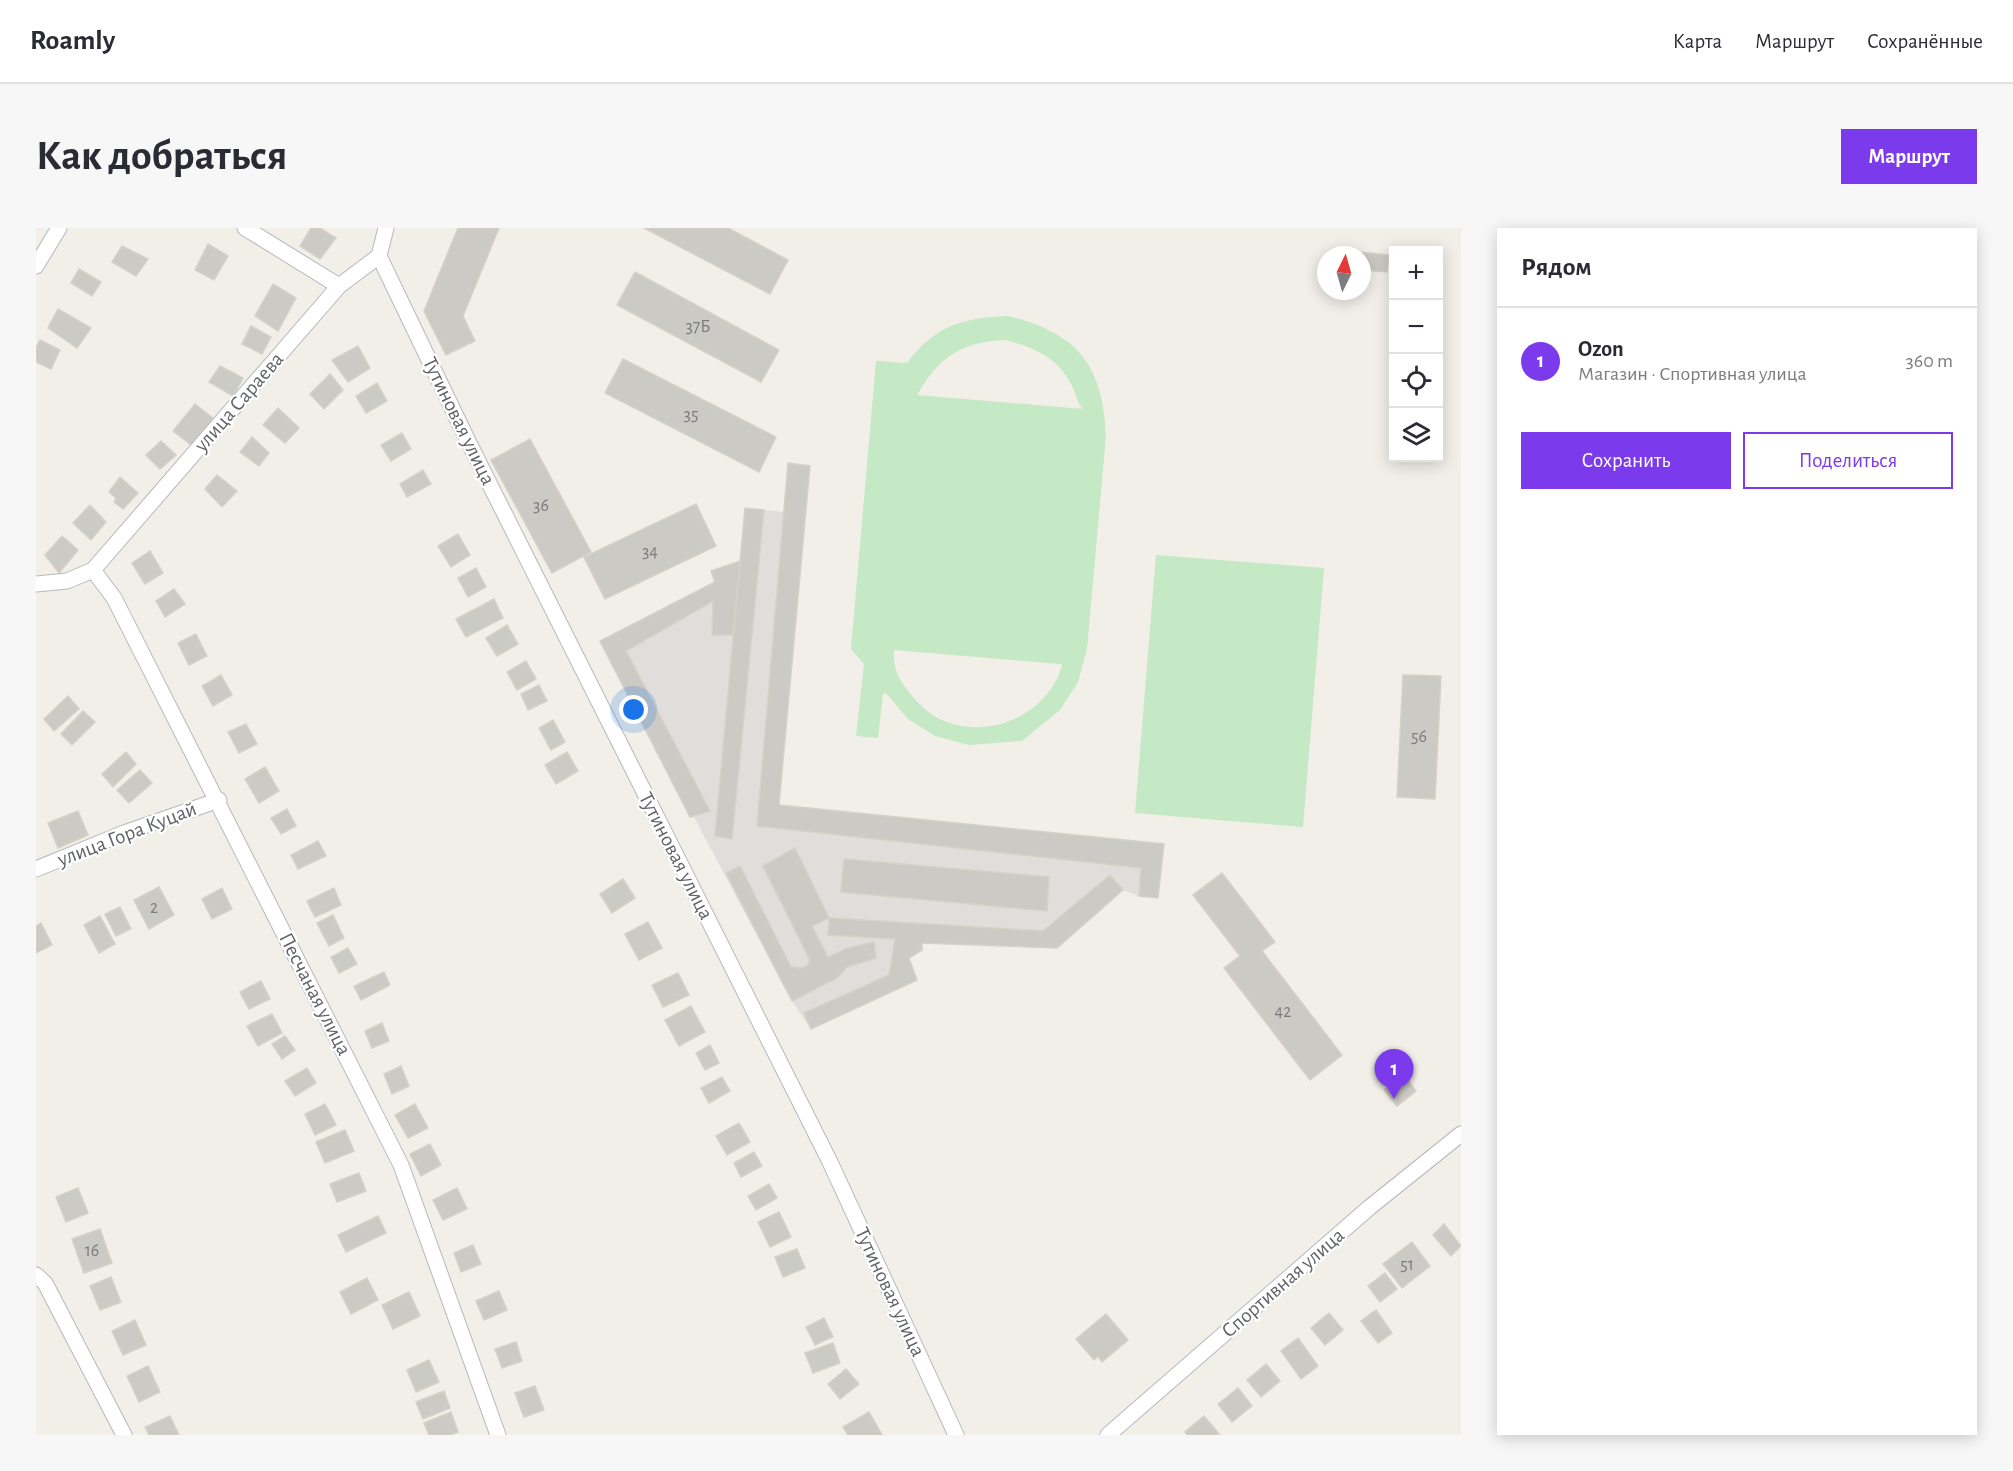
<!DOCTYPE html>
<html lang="ru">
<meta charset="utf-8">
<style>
:root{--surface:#fff;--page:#f7f7f7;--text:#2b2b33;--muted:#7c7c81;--line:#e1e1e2;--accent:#7c3aed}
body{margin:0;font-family:"Alegreya Sans",sans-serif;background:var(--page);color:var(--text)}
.controls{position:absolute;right:18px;top:18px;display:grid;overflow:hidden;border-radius:0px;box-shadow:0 3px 15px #0003}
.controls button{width:54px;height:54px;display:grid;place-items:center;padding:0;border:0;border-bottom:2px solid var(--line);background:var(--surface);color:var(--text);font:30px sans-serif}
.compass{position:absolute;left:1281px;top:18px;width:54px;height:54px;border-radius:50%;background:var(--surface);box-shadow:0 3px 15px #0003;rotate:5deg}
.you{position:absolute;left:598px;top:482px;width:21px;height:21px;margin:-15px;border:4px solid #fff;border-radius:50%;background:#1a73e8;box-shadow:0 0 0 9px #1a73e833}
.badge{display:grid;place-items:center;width:39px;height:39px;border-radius:50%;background:var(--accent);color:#fff;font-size:20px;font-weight:700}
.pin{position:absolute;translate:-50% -50px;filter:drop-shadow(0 2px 3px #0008)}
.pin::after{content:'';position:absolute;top:32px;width:21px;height:18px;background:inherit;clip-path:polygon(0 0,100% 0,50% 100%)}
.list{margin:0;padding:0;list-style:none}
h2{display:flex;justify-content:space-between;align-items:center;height:78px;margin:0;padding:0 24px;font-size:26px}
h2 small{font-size:20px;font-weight:400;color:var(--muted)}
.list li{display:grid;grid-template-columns:39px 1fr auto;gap:18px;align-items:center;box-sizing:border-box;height:108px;padding:0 24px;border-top:2px solid var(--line)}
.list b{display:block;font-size:22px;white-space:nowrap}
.list p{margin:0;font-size:20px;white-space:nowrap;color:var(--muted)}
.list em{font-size:20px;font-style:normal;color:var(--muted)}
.actions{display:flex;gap:12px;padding:18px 24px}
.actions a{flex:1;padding:14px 0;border:2px solid var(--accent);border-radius:0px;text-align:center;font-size:21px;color:var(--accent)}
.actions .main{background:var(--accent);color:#fff}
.icon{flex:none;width:33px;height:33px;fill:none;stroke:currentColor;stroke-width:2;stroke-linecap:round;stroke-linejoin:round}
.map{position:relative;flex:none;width:1425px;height:1207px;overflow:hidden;border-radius:0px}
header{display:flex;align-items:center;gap:36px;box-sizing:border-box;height:84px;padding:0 30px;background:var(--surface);border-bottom:2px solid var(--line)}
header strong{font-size:28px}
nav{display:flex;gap:33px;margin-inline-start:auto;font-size:21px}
.intro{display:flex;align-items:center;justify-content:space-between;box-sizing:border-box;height:144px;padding:0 36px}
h1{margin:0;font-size:42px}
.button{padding:15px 27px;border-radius:0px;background:var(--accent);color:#fff;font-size:21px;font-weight:700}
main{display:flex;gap:36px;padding:0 36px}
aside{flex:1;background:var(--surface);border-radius:0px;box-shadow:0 3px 15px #0003}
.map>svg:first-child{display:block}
.industrial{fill:#e0deda}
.green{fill:#c5e8c5;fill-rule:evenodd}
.building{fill:#cccac5;stroke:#d6d1c6;stroke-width:1.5}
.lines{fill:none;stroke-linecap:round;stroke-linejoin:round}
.minor-casing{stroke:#b5b8bc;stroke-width:17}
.minor{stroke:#fff;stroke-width:15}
.labels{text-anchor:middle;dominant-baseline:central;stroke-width:4.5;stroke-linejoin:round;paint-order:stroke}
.number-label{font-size:18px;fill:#7a7d7f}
.street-label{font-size:21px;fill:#5f6368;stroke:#fff}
</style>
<header>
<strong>Roamly</strong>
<nav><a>Карта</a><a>Маршрут</a><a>Сохранённые</a></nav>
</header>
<div class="intro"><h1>Как добраться</h1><a class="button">Маршрут</a></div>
<main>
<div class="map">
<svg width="1425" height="1207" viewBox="0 0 1425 1207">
<rect width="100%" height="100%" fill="#f1efe8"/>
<!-- industrial -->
<polygon class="industrial" points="709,280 748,284 743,577 1128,616 1122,670 1103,668 1087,662 1021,720 886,715 886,722 873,730 881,752 775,801 756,773 564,413 678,354 675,343 704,333"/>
<!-- green -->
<g class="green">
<path d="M 972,88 C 1041,105 1067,136 1070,208 L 1051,421 L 1042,454 L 1024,482 L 986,513 L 933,517 L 899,508 L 872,491 L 850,465 L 847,466 L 842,510 L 820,508 L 828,436 L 815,421 L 840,133 L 871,135 C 899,97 927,90 972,88 ZM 970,112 C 997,119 1022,130 1035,156 C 1040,164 1041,175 1047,181 L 881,167 C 904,128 925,114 970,112 ZM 858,422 L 1025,436 L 1026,437 C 1013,486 954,512 908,493 C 893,487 882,476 873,464 C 863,453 856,436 858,422 Z"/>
<polygon points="1120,327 1288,340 1267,599 1099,585"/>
</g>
<!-- building -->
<g class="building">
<polygon points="275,0 284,0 300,10 284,31 264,18"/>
<polygon points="422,0 463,0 427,88 439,113 410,127 388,83"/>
<polygon points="608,0 692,0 752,32 734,66"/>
<polygon points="172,16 192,28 178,52 159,42"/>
<polygon points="86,18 112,31 100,48 76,34"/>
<polygon points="1322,24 1353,27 1351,44 1326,42 1326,27 1321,27"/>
<polygon points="43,41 65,54 56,68 35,55"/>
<polygon points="599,44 743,122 725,154 581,77"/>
<polygon points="237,56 260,70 242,103 219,88"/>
<polygon points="22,81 55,100 41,120 12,100"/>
<polygon points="215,98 235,109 226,126 206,116"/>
<polygon points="4,112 24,122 15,141 0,134 0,120"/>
<polygon points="322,118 334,140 312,154 296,132"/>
<polygon points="587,131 740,209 723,244 569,165"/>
<polygon points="184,138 207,150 197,168 173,154"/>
<polygon points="294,146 307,162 288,181 274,166"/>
<polygon points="341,155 351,173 330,185 320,168"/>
<polygon points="159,176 177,190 155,217 137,203"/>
<polygon points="242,180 263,200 249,215 227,197"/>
<polygon points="366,205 375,221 355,233 345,217"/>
<polygon points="216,209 233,225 223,238 204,224"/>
<polygon points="494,211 555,324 516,345 455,232"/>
<polygon points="125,213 140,227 124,241 110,227"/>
<polygon points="752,235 774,238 743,577 1128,616 1122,670 1103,668 1105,640 721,598"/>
<polygon points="387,242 395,256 371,269 364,256"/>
<polygon points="181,247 201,263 186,279 169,261"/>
<polygon points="84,249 102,265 87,281 78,274 80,270 73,264"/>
<polygon points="660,276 680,318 569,371 548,329"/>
<polygon points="54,277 70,294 55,312 37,295"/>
<polygon points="709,280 728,282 696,611 679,608"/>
<polygon points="422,306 434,327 415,339 402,318"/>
<polygon points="26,308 42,322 23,345 9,327"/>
<polygon points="114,323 127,345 109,356 96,335"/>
<polygon points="704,333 697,407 676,407 677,373 590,423 674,583 654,589 564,413 679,354 675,343"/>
<polygon points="440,340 450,359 432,369 422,350"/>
<polygon points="138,361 149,376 129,389 120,373"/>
<polygon points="458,371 467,390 430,409 420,391"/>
<polygon points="471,397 482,416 461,428 450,410"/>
<polygon points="160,406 171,428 153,437 142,415"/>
<polygon points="490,433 500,451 481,462 471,444"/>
<polygon points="185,447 196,467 177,478 166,458"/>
<polygon points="1367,447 1405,448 1399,571 1361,569"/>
<polygon points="503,457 511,473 492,482 485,466"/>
<polygon points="32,468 43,481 18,503 8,491"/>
<polygon points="47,483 59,494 36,517 25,506"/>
<polygon points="517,492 529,514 515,522 503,500"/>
<polygon points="210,496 221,516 203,525 192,504"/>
<polygon points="90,524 100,536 77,559 66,546"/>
<polygon points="531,524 542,543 520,556 509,537"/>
<polygon points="229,539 243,563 223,575 209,551"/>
<polygon points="104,542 116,555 93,575 81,562"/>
<polygon points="251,581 260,598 245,606 235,590"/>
<polygon points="42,583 52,607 22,620 12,595"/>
<polygon points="282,613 290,628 262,641 255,627"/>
<polygon points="759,620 793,690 776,698 792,729 812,720 838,714 840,730 811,739 801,750 756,773 690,645 704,638 755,739 765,740 771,738 774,732 727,638"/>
<polygon points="808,631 1013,649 1011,683 805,664"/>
<polygon points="1186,645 1239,714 1226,723 1306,827 1274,852 1188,740 1204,728 1157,667"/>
<polygon points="1074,647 1087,662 1021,720 886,715 886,722 873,730 881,752 775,801 768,785 853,747 859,711 792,707 793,690 1007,703"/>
<polygon points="587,651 599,670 576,685 564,666"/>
<polygon points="123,659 138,687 113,701 98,672"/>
<polygon points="186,660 196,681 176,691 166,671"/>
<polygon points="298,660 305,677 279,689 271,673"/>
<polygon points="84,679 95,701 80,708 69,686"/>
<polygon points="297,687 308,710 293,718 281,695"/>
<polygon points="64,688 79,716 63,725 48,697"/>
<polygon points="612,694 626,720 603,732 589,706"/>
<polygon points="5,695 16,717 0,725 0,698"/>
<polygon points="312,720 321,736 303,745 295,729"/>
<polygon points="348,744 354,757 325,772 318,758"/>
<polygon points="642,745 653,767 627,779 616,757"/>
<polygon points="225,753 234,771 213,781 204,764"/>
<polygon points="655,778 669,804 643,818 629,792"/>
<polygon points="236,786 246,805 222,818 211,798"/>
<polygon points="346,795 353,813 336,820 329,803"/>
<polygon points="249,808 259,822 246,831 236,816"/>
<polygon points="674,817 683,835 669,842 660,825"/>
<polygon points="365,838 373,858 356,866 348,846"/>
<polygon points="271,840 280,855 259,868 249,853"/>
<polygon points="1368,847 1380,863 1361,878 1348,862"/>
<polygon points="686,849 694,863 673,875 665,860"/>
<polygon points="289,876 300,897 279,907 269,886"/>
<polygon points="379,876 392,900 372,910 359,887"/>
<polygon points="703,895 714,914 691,927 680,908"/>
<polygon points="309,902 318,923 289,935 280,914"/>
<polygon points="394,916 405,937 385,948 374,926"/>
<polygon points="718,924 726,938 705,949 698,935"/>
<polygon points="323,945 330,963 301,974 294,956"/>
<polygon points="733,956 741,970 720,982 712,968"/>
<polygon points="42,960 52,985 30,994 20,969"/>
<polygon points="421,960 431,981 407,992 397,972"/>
<polygon points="743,984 755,1009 734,1019 722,994"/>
<polygon points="342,988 350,1005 310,1024 302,1007"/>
<polygon points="1408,996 1425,1018 1415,1028 1397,1007"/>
<polygon points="64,1001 76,1035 48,1045 36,1011"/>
<polygon points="1376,1014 1394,1038 1366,1060 1347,1036"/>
<polygon points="437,1017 445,1036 425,1044 418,1025"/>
<polygon points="761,1021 769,1040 747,1049 739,1029"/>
<polygon points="1349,1045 1361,1061 1344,1074 1332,1058"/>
<polygon points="75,1049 85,1074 64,1082 54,1058"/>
<polygon points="331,1050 342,1072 315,1086 304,1064"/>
<polygon points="463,1063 471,1082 448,1092 440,1073"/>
<polygon points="373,1064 384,1088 357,1101 346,1077"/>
<polygon points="1340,1082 1356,1105 1342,1115 1325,1093"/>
<polygon points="1293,1085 1307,1102 1289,1117 1275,1100"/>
<polygon points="1070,1086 1092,1112 1066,1134 1062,1128 1058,1132 1040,1111"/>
<polygon points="788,1090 797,1109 779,1117 770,1099"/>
<polygon points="99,1092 110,1117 87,1127 76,1103"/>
<polygon points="1262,1110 1282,1138 1265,1151 1245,1123"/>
<polygon points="480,1114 486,1133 466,1140 459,1121"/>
<polygon points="797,1115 804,1135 777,1145 769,1125"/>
<polygon points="393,1132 403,1154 380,1164 371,1142"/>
<polygon points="1230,1136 1244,1153 1225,1169 1211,1152"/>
<polygon points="112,1138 124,1164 103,1174 91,1148"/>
<polygon points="810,1141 823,1156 804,1171 792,1156"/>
<polygon points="499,1158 508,1182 488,1189 479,1165"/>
<polygon points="1202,1160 1216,1178 1196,1194 1182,1176"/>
<polygon points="408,1163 414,1180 387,1191 380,1174"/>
<polygon points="415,1184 422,1204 414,1207 393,1207 388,1195"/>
<polygon points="833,1184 846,1207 812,1207 807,1199"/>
<polygon points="134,1188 143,1207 113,1207 109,1199"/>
<polygon points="1168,1188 1184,1207 1151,1207 1149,1204"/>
</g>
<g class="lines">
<defs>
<g id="minor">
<polyline points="209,0 303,58"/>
<polyline points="350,0 343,28 432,213 794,934 920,1207"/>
<polyline points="0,38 23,0"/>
<polyline points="57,342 78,370 365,937 462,1207"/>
<polyline points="0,356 31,353 57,342 303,58 343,28"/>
<polyline points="0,641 88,605 183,572"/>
<polyline points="0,1047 9,1055 88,1207"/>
<polyline points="1072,1207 1334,979 1425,906"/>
</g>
</defs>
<!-- minor casing -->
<use href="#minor" class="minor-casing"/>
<!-- minor -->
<use href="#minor" class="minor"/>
</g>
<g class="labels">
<!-- number labels -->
<g class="number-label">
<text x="662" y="99">37Б</text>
<text x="655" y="187">35</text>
<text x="505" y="278">36</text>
<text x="614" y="324">34</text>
<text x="1383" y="509">56</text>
<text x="118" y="680">2</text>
<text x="1247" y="784">42</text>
<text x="56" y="1023">16</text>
<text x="1371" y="1037">51</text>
</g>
<!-- street labels -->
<g class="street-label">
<text transform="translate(203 174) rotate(-49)">улица Сараева</text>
<text transform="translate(423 193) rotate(64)">Тутиновая улица</text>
<text transform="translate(91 606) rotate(-21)">улица Гора Куцай</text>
<text transform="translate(640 628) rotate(63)">Тутиновая улица</text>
<text transform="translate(279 766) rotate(63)">Песчаная улица</text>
<text transform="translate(1247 1055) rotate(-41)">Спортивная улица</text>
<text transform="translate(854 1064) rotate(65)">Тутиновая улица</text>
</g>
</g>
</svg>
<div class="controls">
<button>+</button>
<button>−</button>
<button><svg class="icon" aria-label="locate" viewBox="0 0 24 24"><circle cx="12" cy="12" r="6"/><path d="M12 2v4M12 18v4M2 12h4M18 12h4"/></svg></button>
<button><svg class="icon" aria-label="layers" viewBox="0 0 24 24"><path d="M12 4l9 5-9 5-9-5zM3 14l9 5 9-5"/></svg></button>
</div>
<svg class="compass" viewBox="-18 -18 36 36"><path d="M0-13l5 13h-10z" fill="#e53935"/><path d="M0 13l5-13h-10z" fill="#7c7c81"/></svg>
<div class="you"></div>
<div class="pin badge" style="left:1358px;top:871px">1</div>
</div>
<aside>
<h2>Рядом<small></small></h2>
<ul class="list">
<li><span class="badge">1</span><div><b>Ozon</b><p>Магазин · Спортивная улица</p></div><em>360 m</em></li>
</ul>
<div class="actions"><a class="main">Сохранить</a><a>Поделиться</a></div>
</aside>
</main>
